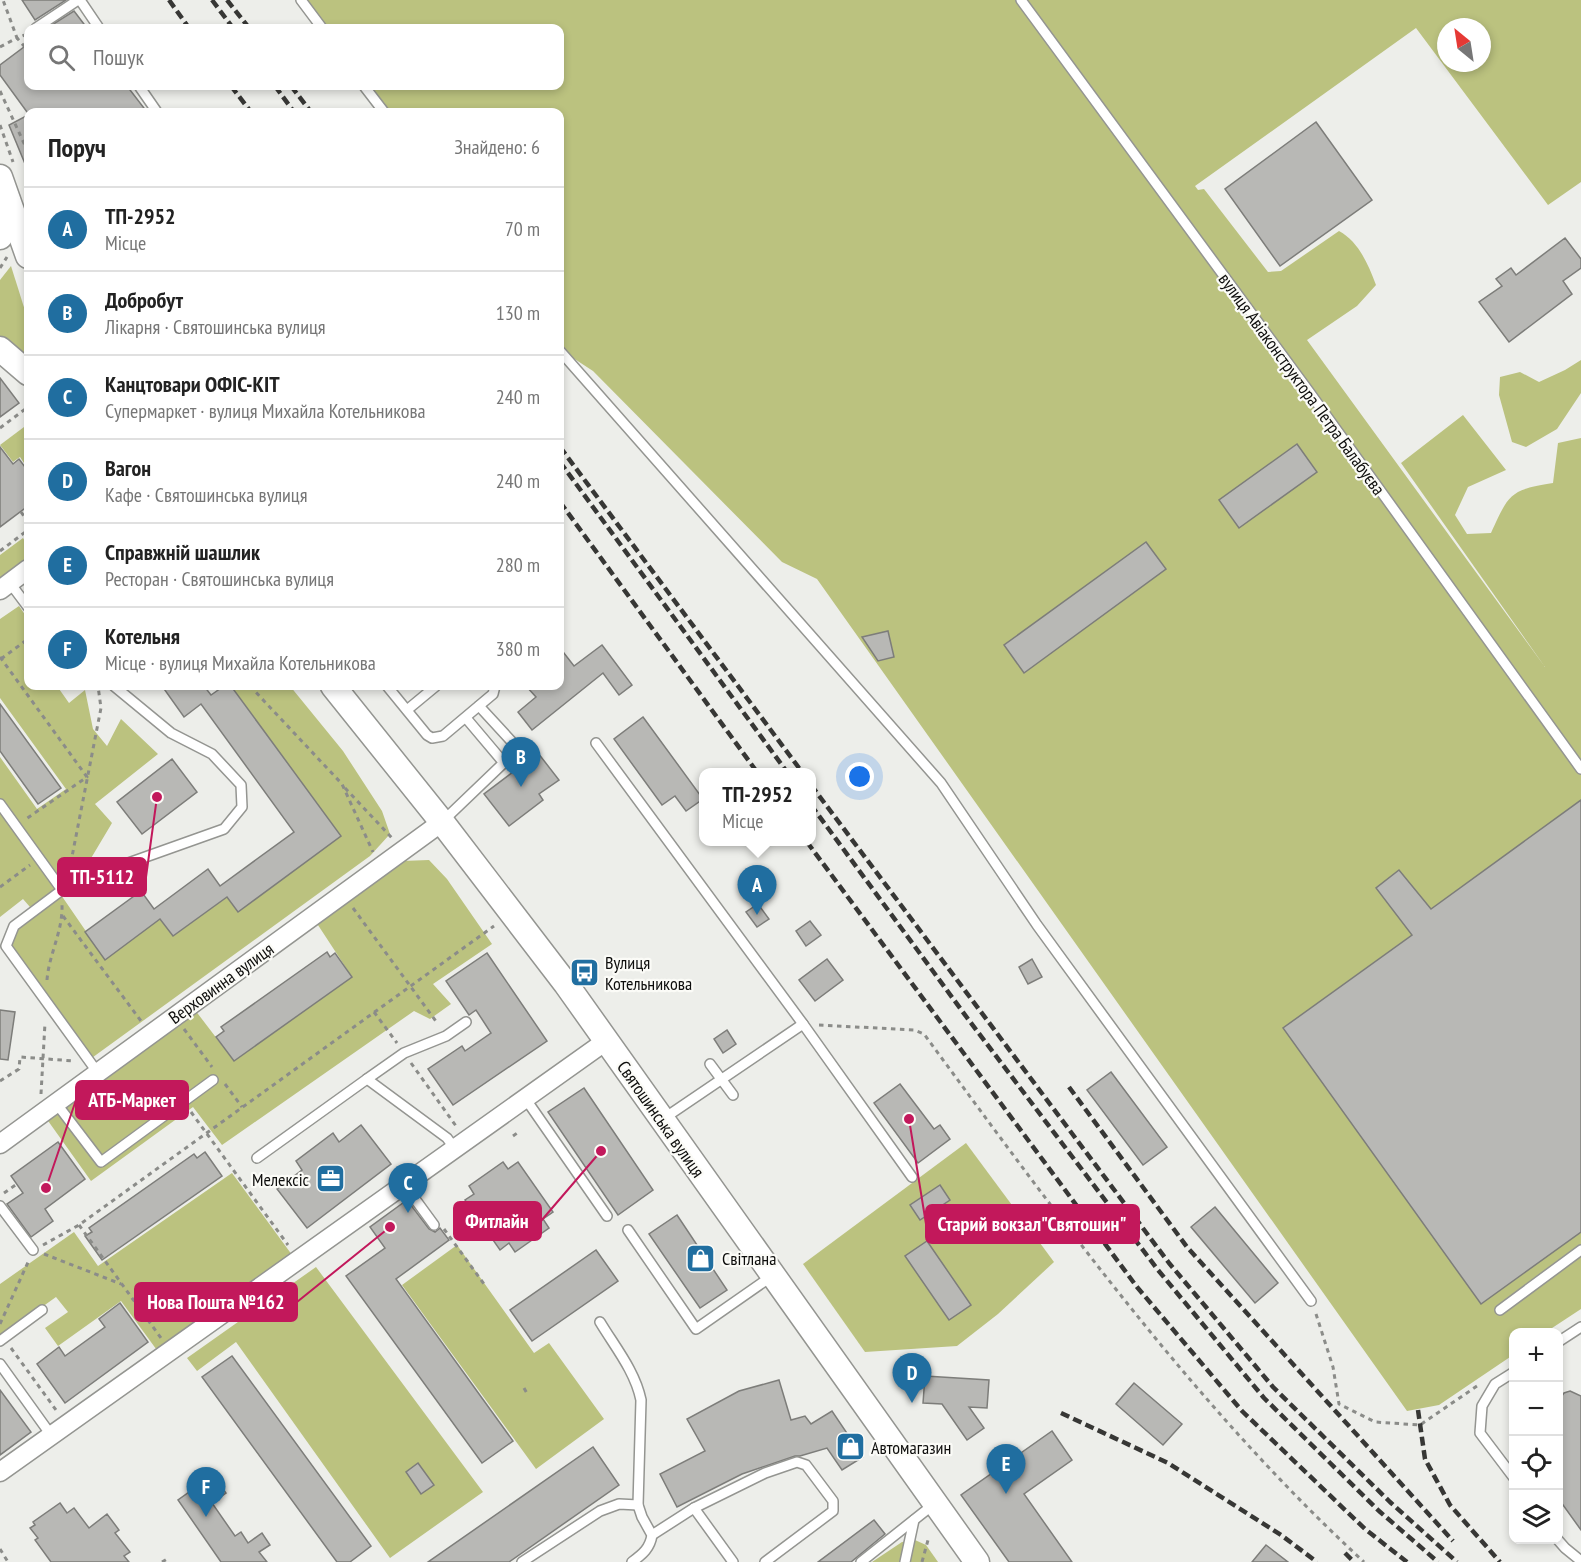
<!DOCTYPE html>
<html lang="uk">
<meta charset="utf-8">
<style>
:root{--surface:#fff;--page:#f2f2f2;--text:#222;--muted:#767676;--line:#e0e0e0;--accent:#206ea0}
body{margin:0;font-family:"PT Sans Narrow",sans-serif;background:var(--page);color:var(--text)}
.controls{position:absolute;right:18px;bottom:18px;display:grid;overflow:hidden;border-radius:12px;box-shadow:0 3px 9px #0003}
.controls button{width:54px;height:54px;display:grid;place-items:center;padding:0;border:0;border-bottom:2px solid var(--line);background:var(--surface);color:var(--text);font:30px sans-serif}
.compass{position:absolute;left:1437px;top:18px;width:54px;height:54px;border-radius:50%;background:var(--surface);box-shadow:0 3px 9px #0003;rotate:330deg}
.you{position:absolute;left:860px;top:777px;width:21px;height:21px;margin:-15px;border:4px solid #fff;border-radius:50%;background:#1a73e8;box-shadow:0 0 0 9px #1a73e833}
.badge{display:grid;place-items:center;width:39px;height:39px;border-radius:50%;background:var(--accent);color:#fff;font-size:20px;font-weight:700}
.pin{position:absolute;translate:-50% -50px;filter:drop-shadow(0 2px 3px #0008)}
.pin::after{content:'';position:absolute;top:32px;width:21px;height:18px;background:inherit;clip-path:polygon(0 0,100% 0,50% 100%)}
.popup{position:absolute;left:699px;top:768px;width:117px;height:78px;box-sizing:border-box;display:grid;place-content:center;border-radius:12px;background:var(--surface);filter:drop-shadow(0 2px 4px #0005);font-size:20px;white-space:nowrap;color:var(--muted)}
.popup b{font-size:22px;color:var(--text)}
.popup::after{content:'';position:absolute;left:50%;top:100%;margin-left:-12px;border:12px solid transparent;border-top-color:var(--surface)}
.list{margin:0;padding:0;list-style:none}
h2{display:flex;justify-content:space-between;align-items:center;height:78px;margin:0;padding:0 24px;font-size:26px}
h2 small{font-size:20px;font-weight:400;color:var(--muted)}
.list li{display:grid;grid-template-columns:39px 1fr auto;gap:18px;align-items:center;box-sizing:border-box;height:84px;padding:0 24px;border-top:2px solid var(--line)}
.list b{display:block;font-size:22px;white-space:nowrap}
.list p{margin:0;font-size:20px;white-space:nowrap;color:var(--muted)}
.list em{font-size:20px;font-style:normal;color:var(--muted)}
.icon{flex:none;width:33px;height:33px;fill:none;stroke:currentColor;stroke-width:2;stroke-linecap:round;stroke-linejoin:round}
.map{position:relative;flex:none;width:1581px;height:1562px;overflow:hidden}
.search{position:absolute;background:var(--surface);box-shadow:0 3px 9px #0003;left:24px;top:24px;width:540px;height:66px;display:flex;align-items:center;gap:15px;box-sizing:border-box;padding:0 21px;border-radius:12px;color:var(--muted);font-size:22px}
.panel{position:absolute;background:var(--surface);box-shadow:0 3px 9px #0003;left:24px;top:108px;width:540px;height:582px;border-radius:12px}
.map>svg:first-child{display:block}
.green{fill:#bbc27f;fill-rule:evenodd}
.building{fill:#b8b8b5;stroke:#7d7d7a;stroke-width:1.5}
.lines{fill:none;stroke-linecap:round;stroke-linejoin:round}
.lane-casing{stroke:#949591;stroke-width:12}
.street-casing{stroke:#949591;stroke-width:21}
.secondary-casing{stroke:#949591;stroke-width:27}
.path{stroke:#8b8c89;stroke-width:3;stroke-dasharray:4.5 4.5;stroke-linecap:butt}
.lane{stroke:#fff;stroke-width:9}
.street{stroke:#fff;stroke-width:18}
.secondary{stroke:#fff;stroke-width:24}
.rail{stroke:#373735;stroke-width:4.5;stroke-dasharray:9 4.5;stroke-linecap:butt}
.labels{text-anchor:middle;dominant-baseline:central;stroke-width:4.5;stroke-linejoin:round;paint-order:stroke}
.street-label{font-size:18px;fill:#0d0d0c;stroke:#fbfbf7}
.poi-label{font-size:18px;fill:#0d0d0c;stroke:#fbfbf7;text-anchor:start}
.leader{fill:none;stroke:#c2185b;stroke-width:2}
.callout-dot{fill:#c2185b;stroke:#fbfbf7;stroke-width:2}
.callout{fill:#c2185b;stroke:#c2185b;stroke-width:2}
.callout-label{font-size:20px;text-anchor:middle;font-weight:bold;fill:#fff}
</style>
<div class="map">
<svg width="1581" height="1562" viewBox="0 0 1581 1562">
<rect width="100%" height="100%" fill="#edeeea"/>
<!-- green -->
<g class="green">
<path d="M 305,0 L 1581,0 L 1581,182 L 1548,205 L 1416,28 L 1195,186 L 1198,190 L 1204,189 L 1268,272 L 1281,271 L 1339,231 C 1359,242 1368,264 1376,285 L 1357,306 L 1307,340 L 1545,667 L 1401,463 L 1463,415 L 1506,470 L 1468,487 L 1455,515 L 1467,534 L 1491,533 C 1509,494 1509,490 1553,483 L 1558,443 L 1581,438 L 1581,1309 L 1546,1332 L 1514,1332 L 1513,1355 L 1439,1405 L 1407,1411 L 817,579 L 782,562 L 593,371 L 570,356 L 560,342 L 560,112 L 389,112 L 369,86 L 560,86 L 560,28 L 327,28 ZM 1446,27 L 1482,27 L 1482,63 L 1446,63 Z"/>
<polygon points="11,266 28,320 28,355 0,336 0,280"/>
<polygon points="1581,360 1581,393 1557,429 1526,447 1512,442 1499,395 1500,377 1520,372 1539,382 1565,370"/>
<polygon points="28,424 28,469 20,457 13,462 0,445"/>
<polygon points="23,538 28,546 28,561 0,582 0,555"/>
<polygon points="19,606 28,619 28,686 57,686 69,703 85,690 93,729 107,746 121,719 158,754 95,804 112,823 84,870 30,907 23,899 0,917 0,757 37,809 66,789 0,698 0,619"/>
<polygon points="231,686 290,686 343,751 382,811 390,834 370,856 89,1060 6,946 14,926 59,892 105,959 160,919 173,936 227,897 238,911 341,836"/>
<polygon points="429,860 447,879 492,944 433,984 451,1004 430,1019 414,1011 222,1145 193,1107 91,1181 46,1118 195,1010 234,1061 352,977 316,922 402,861"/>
<polygon points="966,1143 1054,1262 998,1314 957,1346 865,1352 803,1264"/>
<polygon points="232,1173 295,1259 159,1353 121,1301 58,1346 45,1328 68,1312 56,1297 0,1337 0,1284 74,1232 98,1266"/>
<polygon points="457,1245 534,1353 549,1343 604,1419 536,1469 402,1285"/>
<polygon points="316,1267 483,1492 390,1558 236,1342 197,1371 187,1358"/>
<polygon points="915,1540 926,1545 938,1562 872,1562 902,1542"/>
</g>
<!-- building -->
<g class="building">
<polygon points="22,0 66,0 35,20"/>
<polygon points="74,11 87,28 47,28"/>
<polygon points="28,44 28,86 127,86 147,112 27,112 0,75 0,65"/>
<polygon points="28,115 28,171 9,125"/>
<polygon points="1316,122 1372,200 1280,266 1225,189"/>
<polygon points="1565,238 1581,259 1581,268 1563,281 1572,294 1509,342 1479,302 1502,286 1496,279 1511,268 1516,275"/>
<polygon points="0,378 19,403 0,417"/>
<polygon points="1297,444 1317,472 1239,528 1219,500"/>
<polygon points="0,447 13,464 19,459 28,471 28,506 0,527"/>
<polygon points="1146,542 1166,569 1024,673 1004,645"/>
<polygon points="888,631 894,657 878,661 862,637"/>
<polygon points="602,645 632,685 619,695 603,673 532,730 518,712 536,697 526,686 560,686 560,648 574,666"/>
<polygon points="162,686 204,686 211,695 224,686 231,686 341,836 238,912 227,897 173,936 160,919 105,960 85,932 141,891 154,909 208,869 220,886 294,832 201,704 184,717"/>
<polygon points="0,704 61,788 38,804 0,751"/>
<polygon points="643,717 703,799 686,811 675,796 662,805 614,739"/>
<polygon points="538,753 559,780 539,794 543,800 509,826 484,794"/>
<polygon points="172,759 197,792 142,834 117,802"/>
<polygon points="1581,800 1581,1232 1481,1304 1283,1028 1412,935 1376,888 1399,870 1431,909"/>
<polygon points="758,904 769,919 757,927 746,912"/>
<polygon points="810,921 821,935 806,946 796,931"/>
<polygon points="327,952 330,957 335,953 352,977 234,1061 216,1037 224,1031 221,1027"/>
<polygon points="487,953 547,1041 453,1105 428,1069 462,1046 465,1051 491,1033 476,1010 469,1015 446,981"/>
<polygon points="827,959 843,980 815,1001 799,980"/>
<polygon points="1032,959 1042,977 1028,984 1019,967"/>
<polygon points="0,1010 15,1012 8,1060 0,1059"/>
<polygon points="727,1030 736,1044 723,1053 714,1039"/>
<polygon points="1111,1072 1167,1147 1143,1165 1087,1090"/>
<polygon points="900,1084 934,1129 940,1125 950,1139 918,1163 874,1103"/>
<polygon points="584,1088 653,1190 618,1215 548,1112"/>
<polygon points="361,1125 391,1164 307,1228 277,1189 302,1170 296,1161 333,1133 339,1142"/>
<polygon points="58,1142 85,1179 45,1209 53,1221 31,1237 7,1204 23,1193 11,1176"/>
<polygon points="205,1152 222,1176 102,1260 85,1236 92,1232 89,1228 194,1154 197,1158"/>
<polygon points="503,1162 508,1169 518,1162 553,1212 543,1219 549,1228 515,1252 509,1243 500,1250 465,1200 474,1194 469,1186"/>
<polygon points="940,1185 950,1200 920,1220 910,1205"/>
<polygon points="407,1200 429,1229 435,1232 440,1228 449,1240 396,1279 513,1441 482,1463 346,1276 385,1248 370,1227"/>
<polygon points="1215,1207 1278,1283 1255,1303 1191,1227"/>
<polygon points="677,1215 727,1290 700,1308 649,1234"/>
<polygon points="927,1241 971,1305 949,1320 905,1256"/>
<polygon points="596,1250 618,1281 532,1341 510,1310"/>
<polygon points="120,1303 148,1342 65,1403 37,1364 59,1347 65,1356 105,1327 99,1319"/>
<polygon points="232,1356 371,1546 350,1562 337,1562 202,1377"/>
<polygon points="925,1376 989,1380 987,1408 969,1407 984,1428 967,1440 942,1404 923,1403"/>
<polygon points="779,1380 791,1420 805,1416 811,1424 832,1411 863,1457 842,1470 827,1448 800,1456 795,1456 742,1474 677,1507 660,1474 705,1451 687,1419 739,1391"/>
<polygon points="1134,1383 1182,1424 1163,1445 1116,1404"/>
<polygon points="0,1390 31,1432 0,1455"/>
<polygon points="1570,1391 1581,1396 1581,1530 1558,1498 1558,1413 1562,1410 1561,1397 1564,1393"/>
<polygon points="1052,1431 1072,1460 1024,1494 1072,1562 1009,1562 961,1495"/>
<polygon points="593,1447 619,1485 509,1562 428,1562"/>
<polygon points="418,1463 434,1485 421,1494 406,1472"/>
<polygon points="213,1475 226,1493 212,1503 235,1536 241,1532 248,1543 262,1533 270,1545 259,1552 267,1562 221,1562 178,1500"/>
<polygon points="60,1503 67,1513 74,1508 89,1528 107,1514 119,1530 115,1533 130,1552 124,1556 129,1562 51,1562 35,1540 38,1538 30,1528 35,1525 33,1522"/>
<polygon points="874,1520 885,1534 851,1562 818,1562"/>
<polygon points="1266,1545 1288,1562 1252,1562"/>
</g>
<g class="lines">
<defs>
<g id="lane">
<polyline points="80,0 99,28"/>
<polyline points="301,0 322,28"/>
<polyline points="1021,0 1310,393 1581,769"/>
<polyline points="36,28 78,0"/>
<polyline points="139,86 157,112"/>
<polyline points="364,86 384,112"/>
<polyline points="560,351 941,783 1037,925 1311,1301"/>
<polyline points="10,583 28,607"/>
<polyline points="387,686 427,735 432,738 443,736 493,694 495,686"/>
<polyline points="407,710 436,686"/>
<polyline points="466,718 504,763"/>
<polyline points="596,743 803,1024 912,1177"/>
<polyline points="0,804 62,890 14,926 6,946 98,1073"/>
<polyline points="442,822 513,754 513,743 479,706"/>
<polyline points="62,890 78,881 224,829 242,807 241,785 212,754 171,733 114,686"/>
<polyline points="710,1064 733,1095"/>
<polyline points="525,1098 607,1216"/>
<polyline points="56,1103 101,1162 213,1080"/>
<polyline points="663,1119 803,1024"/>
<polyline points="455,1149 447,1138 367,1079 404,1053 446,1036 466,1022"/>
<polyline points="257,1158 367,1079"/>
<polyline points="404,1184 434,1225"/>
<polyline points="0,1206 33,1250"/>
<polyline points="628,1230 696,1329 772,1276"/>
<polyline points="1500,1310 1581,1250"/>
<path d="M 600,1322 C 615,1347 635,1371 641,1400 L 638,1505 L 642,1517 L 652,1535 C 650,1548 643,1554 632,1562"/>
<polyline points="0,1341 42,1310"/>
<polyline points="1558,1342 1581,1327"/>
<polyline points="0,1364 51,1435"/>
<polyline points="1514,1372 1495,1384 1482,1406 1480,1433 1514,1478"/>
<polyline points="694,1508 733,1562"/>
<polyline points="652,1535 694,1508 765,1473 797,1462 806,1465 833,1501 833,1511 765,1562"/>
<polyline points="1558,1540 1565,1548 1581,1561"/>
<polyline points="522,1562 600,1511 619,1504 638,1505"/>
<polyline points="861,1562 934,1504"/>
<polyline points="905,1562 914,1520"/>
</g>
<g id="street">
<polyline points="0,590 28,569"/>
<polyline points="0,1144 442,822"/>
<polyline points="0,1472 606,1041"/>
</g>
<g id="secondary">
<polyline points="0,177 28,256"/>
<polyline points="0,237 8,201"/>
<polyline points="0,349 28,373"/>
<polyline points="333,686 442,822 566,984 977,1562"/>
</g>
</defs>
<!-- lane casing -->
<use href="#lane" class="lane-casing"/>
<!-- street casing -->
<use href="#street" class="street-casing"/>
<!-- secondary casing -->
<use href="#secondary" class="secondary-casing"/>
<!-- path -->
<g class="path">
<polyline points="0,47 17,38 3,0"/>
<polyline points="25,47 17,38 27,34"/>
<polyline points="0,91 28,152"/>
<polyline points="0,125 13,162"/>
<polyline points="0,268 7,257"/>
<polyline points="0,428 28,407"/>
<polyline points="21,512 28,522"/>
<polyline points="0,551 28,530"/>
<polyline points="0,657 87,777 26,819"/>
<polyline points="1,659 28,639"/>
<polyline points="250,686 342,784 373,852"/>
<polyline points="345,788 392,838"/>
<polyline points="69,872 101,708 98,686"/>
<polyline points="0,887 30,865"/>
<polyline points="353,908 438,1024"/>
<polyline points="63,916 141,1021"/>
<path d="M 47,980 C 49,954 63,931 62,905"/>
<polyline points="374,1012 397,1043"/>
<path d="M 819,1025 L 914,1030 L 924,1034 C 1060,1219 1195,1406 1364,1562"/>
<polyline points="184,1029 212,1067"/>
<polyline points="411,1063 456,1126"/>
<polyline points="0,1081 19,1069 20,1057 74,1061"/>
<polyline points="225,1084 242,1107"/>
<polyline points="41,1094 45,1023"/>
<polyline points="191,1112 288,1245"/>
<polyline points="513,1136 520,1131"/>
<polyline points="4,1193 17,1184"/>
<polyline points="79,1225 161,1338"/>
<polyline points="444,1229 484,1284"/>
<polyline points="43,1245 79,1225 494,926"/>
<polyline points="44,1254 121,1284"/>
<polyline points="1316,1314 1333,1367 1339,1404 1375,1422 1420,1425 1477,1386"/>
<polyline points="0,1324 29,1260"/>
<polyline points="11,1348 56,1410"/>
<polyline points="524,1388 528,1395"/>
<polyline points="0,1549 8,1562"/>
<polyline points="162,1562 167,1559"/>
<polyline points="922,1562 928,1540"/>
</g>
<!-- lane -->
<use href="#lane" class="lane"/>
<!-- street -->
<use href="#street" class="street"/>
<!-- secondary -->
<use href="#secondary" class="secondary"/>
<!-- rail -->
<g class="rail">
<polyline points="169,0 189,28"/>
<polyline points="212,0 233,28"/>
<polyline points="227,0 249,28"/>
<polyline points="231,86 251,112"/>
<polyline points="275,86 294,112"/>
<polyline points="291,86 311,112"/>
<polyline points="560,447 802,772"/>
<polyline points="560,462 787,772"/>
<polyline points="560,502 757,772"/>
<polyline points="811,785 1169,1263 1273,1387 1390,1502 1457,1562"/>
<polyline points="811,805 968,1019 1158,1270 1264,1398 1379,1511 1438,1562"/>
<polyline points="807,842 1137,1287 1242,1411 1365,1529 1407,1562"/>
<polyline points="1069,1087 1187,1247 1453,1541"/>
<polyline points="1418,1410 1425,1459 1450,1505 1500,1562"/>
<polyline points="1061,1413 1168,1463 1281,1535 1317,1562"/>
<polyline points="1345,1553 1354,1562"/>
</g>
</g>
<!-- icons -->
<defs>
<symbol id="bus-square" viewBox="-11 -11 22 22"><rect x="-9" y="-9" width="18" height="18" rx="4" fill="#206ea0" stroke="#fbfbf7"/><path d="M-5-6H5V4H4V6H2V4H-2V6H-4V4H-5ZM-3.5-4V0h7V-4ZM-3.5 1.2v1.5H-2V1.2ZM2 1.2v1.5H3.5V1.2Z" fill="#fff"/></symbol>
<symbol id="office-square" viewBox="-11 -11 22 22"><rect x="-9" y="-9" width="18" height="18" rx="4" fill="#206ea0" stroke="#fbfbf7"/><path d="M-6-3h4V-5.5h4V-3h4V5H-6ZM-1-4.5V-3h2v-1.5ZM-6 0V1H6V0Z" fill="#fff"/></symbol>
<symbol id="shop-square" viewBox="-11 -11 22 22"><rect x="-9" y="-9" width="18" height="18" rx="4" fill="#206ea0" stroke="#fbfbf7"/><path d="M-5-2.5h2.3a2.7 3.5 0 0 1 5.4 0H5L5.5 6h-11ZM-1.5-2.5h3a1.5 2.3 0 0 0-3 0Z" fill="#fff"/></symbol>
</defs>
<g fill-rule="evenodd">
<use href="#bus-square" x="568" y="956" width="33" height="33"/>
<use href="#office-square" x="314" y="1162" width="33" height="33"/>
<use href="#shop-square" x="684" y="1242" width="33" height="33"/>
<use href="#shop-square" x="834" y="1430" width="33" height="33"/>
</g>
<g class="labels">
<!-- street labels -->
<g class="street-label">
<text transform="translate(1302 384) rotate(54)">вулиця Авіаконструктора Петра Балабуєва</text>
<text transform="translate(221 983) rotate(-36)">Верховинна вулиця</text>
<text transform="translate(661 1119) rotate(55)">Святошинська вулиця</text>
</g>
<!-- poi labels -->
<g class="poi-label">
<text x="605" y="962">Вулиця<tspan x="605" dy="21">Котельникова</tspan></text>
<text x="309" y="1179" text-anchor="end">Мелексіc</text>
<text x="722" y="1258">Світлана</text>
<text x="871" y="1447">Автомагазин</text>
</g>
</g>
<!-- callouts -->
<path class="leader" d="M157 797L146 877M46 1188L76 1100M601 1151L541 1221M909 1119L926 1224M390 1227L297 1302"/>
<g class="callout-dot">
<circle cx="157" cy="797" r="6"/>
<circle cx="46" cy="1188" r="6"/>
<circle cx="601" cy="1151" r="6"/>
<circle cx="909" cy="1119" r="6"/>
<circle cx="390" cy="1227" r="6"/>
</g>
<g class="callout">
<rect x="58" y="858" width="88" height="38" rx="6"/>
<rect x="76" y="1081" width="112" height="38" rx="6"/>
<rect x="454" y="1202" width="87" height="38" rx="6"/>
<rect x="926" y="1205" width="213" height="38" rx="6"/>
<rect x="135" y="1283" width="162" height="38" rx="6"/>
</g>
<g class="callout-label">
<text x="102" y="884">ТП-5112</text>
<text x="132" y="1107">АТБ-Маркет</text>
<text x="497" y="1228">Фитлайн</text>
<text x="1032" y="1231">Старий вокзал"Святошин"</text>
<text x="216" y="1309">Нова Пошта №162</text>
</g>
</svg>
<div class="controls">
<button>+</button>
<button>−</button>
<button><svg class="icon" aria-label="locate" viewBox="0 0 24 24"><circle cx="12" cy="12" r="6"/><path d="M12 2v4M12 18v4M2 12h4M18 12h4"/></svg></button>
<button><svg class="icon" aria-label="layers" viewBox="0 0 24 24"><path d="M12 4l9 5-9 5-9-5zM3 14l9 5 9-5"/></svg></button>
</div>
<svg class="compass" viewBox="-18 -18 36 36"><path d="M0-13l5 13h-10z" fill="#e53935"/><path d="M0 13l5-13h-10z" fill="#767676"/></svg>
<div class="you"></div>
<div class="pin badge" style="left:757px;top:915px">A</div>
<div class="popup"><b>ТП-2952</b>Місце</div>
<div class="pin badge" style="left:521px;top:787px">B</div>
<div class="pin badge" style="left:408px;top:1213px">C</div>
<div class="pin badge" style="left:912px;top:1403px">D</div>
<div class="pin badge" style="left:1006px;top:1494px">E</div>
<div class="pin badge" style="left:206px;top:1517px">F</div>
<div class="search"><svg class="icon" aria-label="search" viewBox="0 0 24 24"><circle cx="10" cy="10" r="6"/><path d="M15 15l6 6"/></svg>Пошук</div>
<section class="panel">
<h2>Поруч<small>Знайдено: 6</small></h2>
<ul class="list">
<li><span class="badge">A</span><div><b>ТП-2952</b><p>Місце</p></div><em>70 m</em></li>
<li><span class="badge">B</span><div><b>Добробут</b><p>Лікарня · Святошинська вулиця</p></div><em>130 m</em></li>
<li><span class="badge">C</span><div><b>Канцтовари ОФІС-КІТ</b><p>Супермаркет · вулиця Михайла Котельникова</p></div><em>240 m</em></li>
<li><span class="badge">D</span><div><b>Вагон</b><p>Кафе · Святошинська вулиця</p></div><em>240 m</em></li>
<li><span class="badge">E</span><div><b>Справжній шашлик</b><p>Ресторан · Святошинська вулиця</p></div><em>280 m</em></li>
<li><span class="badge">F</span><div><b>Котельня</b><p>Місце · вулиця Михайла Котельникова</p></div><em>380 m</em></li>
</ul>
</section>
</div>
